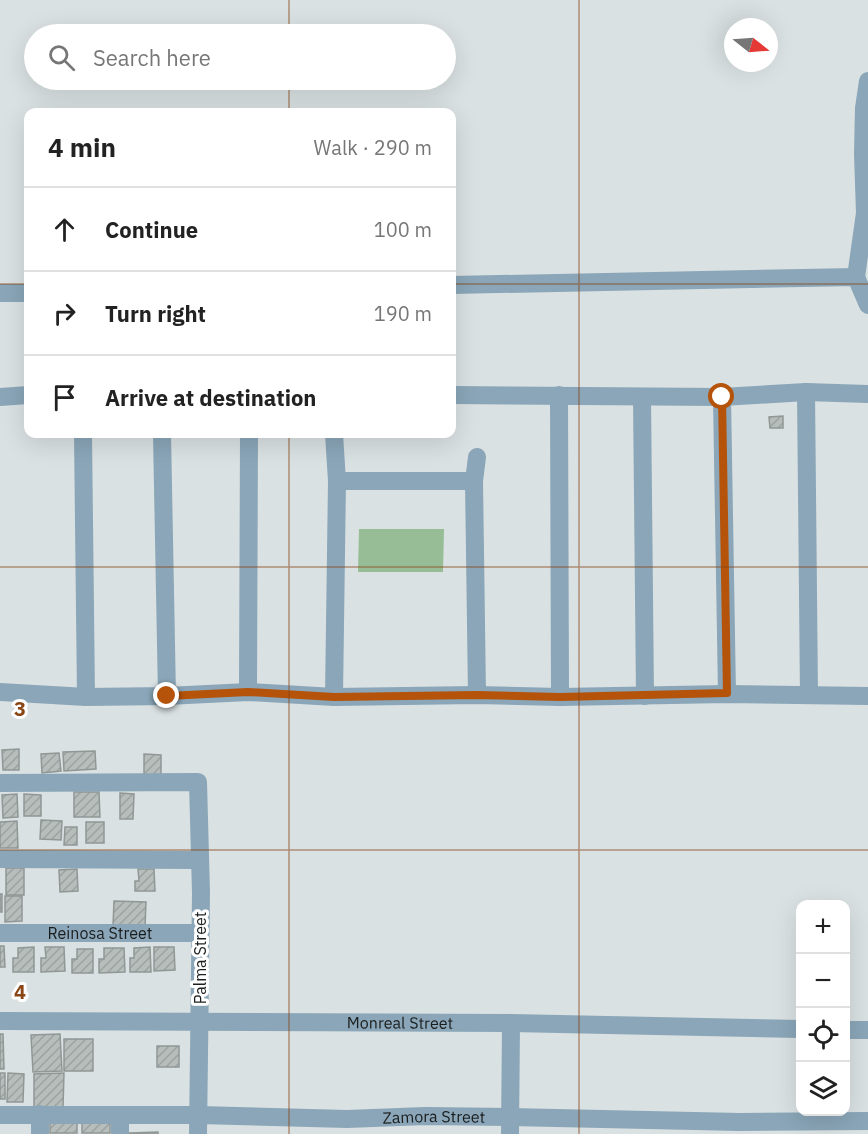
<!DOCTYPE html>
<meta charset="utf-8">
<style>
:root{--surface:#fff;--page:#f2f2f2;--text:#222;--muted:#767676;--line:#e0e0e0}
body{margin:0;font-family:"IBM Plex Sans",sans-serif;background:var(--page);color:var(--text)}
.controls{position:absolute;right:18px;bottom:18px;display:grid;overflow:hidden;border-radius:12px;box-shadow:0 6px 24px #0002}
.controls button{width:54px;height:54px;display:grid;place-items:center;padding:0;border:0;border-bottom:2px solid var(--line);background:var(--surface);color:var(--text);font:30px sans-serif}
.compass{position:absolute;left:724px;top:18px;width:54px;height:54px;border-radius:50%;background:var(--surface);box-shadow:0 6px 24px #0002;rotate:107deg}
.stop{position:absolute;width:18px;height:18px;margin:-14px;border:4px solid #b45309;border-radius:50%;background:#fff}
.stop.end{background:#b45309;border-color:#fff;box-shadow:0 2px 6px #0008}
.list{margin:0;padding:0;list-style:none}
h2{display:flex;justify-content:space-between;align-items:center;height:78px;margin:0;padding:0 24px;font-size:26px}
h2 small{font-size:20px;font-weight:400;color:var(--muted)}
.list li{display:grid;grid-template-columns:39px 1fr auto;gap:18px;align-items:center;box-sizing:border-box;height:84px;padding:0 24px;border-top:2px solid var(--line)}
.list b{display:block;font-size:22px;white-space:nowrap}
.list em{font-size:20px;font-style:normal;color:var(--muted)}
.icon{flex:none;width:33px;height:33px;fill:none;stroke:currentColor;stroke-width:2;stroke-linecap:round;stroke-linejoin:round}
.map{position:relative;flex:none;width:868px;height:1134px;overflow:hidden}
.search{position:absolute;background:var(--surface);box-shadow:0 6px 24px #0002;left:24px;top:24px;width:432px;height:66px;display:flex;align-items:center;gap:15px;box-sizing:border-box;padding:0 21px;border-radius:33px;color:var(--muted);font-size:22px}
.panel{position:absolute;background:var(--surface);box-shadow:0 6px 24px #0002;left:24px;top:108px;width:432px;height:330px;border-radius:12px}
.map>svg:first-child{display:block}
.grass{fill:#97bd96}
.building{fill:url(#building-hatch);stroke:#909795;stroke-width:1.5}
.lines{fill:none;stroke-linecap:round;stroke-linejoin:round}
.street{stroke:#8aa6b8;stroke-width:18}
.route{stroke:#b45309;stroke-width:8}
.grid{fill:none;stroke:#894715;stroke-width:1.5;stroke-opacity:0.55}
.labels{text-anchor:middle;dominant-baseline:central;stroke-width:6;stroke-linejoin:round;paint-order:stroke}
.street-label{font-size:16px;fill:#1b1e1e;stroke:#fff}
.grid-label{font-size:20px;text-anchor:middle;font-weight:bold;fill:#894715;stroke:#fff;stroke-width:6;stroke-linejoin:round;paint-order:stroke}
</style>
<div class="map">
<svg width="868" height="1134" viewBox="0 0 868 1134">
<defs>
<pattern id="building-hatch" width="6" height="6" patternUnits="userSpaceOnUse" patternTransform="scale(1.5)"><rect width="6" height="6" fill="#b6bdbb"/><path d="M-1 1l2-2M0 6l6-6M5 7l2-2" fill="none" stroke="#9ca2a0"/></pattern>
</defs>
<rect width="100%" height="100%" fill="#dae1e2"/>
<!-- grass -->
<polygon class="grass" points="359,529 444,529 443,572 358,572"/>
<!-- building -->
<g class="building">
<polygon points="783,416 783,428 770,428 769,417"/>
<polygon points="19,749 19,770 3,770 2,750"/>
<polygon points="95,751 96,769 64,771 63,752"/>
<polygon points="59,753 61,771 42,773 41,754"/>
<polygon points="144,754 161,755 161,777 144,776"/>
<polygon points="74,792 99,792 100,817 74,817"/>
<polygon points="120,793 134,794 133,819 120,819"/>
<polygon points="17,794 18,817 3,818 2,795"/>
<polygon points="24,794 41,795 41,816 24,816"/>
<polygon points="41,820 62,821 61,840 40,839"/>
<polygon points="17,821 18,848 0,848 0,822"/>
<rect x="86" y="822" width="18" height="21"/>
<polygon points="65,827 77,827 77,845 64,845"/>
<rect x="6" y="868" width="18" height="27"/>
<polygon points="77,869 78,891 60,892 59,870"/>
<polygon points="138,869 154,869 155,891 135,891 135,881 139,881"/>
<rect x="0" y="894" width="2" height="18"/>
<polygon points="5,896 22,896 22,921 5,922"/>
<polygon points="114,901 146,902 145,927 113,926"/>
<polygon points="0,946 4,946 5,967 0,967"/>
<polygon points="34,947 34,972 13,972 13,958 18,958 18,948"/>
<polygon points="45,947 64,947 65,971 41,972 41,958 46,958"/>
<polygon points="150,947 151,972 130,972 130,958 134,958 134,948"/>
<polygon points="154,947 174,947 175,970 154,971"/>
<polygon points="104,948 124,948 125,972 99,973 99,959 104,959"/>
<polygon points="77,949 93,949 93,973 72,973 72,959 77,959"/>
<polygon points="0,1034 3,1034 4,1069 0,1069"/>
<polygon points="60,1034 62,1071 33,1072 31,1035"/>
<rect x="64" y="1039" width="29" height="32"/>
<rect x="157" y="1046" width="22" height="21"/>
<rect x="0" y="1073" width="5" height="26"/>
<polygon points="8,1073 24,1074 23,1102 7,1102"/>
<polygon points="64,1073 63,1107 34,1107 34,1074"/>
<rect x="50" y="1116" width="27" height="17"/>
<rect x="82" y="1122" width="28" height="11"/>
<polygon points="158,1132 158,1134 129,1134 129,1133"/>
</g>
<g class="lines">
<!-- street -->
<g class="street">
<polyline points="856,277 865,213 863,154 864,108 868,81"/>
<polyline points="452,285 856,277 868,305"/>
<polyline points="0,293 28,293"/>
<polyline points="806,392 809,695"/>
<polyline points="452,395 722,397 806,392 868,394"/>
<polyline points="559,395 560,697"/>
<polyline points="0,397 28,395"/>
<polyline points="642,397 645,696"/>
<polyline points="722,397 727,694"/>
<polyline points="83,434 86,697"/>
<polyline points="162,434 167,696"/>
<polyline points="477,457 474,481 477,695"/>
<polyline points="337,481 474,481"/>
<polyline points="0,692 86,697 167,696 248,692 334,697 477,695 560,697 727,694 868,696"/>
<polyline points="248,692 249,434"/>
<polyline points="334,697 337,481 334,434"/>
<polyline points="0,783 198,782 201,893 198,1134"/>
<polyline points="0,859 199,860"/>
<path id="s1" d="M 0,933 L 200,933"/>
<path id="s2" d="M 0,1021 L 511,1023 L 800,1029"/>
<polyline points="846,1030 868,1030"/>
<path id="s3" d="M 0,1115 L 199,1115 L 347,1119 L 425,1116 L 510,1117 L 740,1122 L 868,1121"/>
<polyline points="40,1134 40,1114"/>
<polyline points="120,1134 120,1116"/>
<polyline points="510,1134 511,1023"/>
</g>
</g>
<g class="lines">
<!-- route -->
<polyline class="route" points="167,696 248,692 334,697 477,695 560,697 727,693 722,397"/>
</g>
<!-- grid -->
<path class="grid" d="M 289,0 L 289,34M 579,0 L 579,1134M 289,80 L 289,112M 0,284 L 28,284M 452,284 L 868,284M 289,434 L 289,1134M 0,567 L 868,567M 0,850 L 868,850"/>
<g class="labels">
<!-- street labels -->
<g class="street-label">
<text stroke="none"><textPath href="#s1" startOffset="100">Reinosa Street</textPath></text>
<text transform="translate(200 958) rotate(-90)">Palma Street</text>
<text stroke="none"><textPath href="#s2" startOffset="400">Monreal Street</textPath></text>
<text stroke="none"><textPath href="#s3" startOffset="434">Zamora Street</textPath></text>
</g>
</g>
<g class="grid-label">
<text x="20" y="716">3</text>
<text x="20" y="999">4</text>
</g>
</svg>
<div class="controls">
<button>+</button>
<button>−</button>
<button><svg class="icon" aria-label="locate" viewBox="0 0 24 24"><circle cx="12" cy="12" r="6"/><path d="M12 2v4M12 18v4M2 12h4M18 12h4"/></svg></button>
<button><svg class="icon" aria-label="layers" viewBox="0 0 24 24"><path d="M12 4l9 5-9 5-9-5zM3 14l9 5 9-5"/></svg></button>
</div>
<svg class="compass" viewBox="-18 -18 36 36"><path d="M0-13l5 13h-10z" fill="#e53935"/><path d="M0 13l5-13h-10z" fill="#767676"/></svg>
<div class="stop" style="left:722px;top:397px"></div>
<div class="stop end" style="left:167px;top:696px"></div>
<div class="search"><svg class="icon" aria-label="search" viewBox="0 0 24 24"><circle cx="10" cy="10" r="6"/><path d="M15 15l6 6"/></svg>Search here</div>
<section class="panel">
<h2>4 min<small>Walk · 290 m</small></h2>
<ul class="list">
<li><svg class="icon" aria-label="ahead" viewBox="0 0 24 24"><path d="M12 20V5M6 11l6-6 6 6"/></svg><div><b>Continue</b></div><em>100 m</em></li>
<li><svg class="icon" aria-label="right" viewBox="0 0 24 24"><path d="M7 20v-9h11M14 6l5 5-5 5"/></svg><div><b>Turn right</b></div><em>190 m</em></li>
<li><svg class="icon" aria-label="arrive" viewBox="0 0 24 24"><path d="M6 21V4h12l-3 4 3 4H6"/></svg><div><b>Arrive at destination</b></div></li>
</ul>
</section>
</div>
